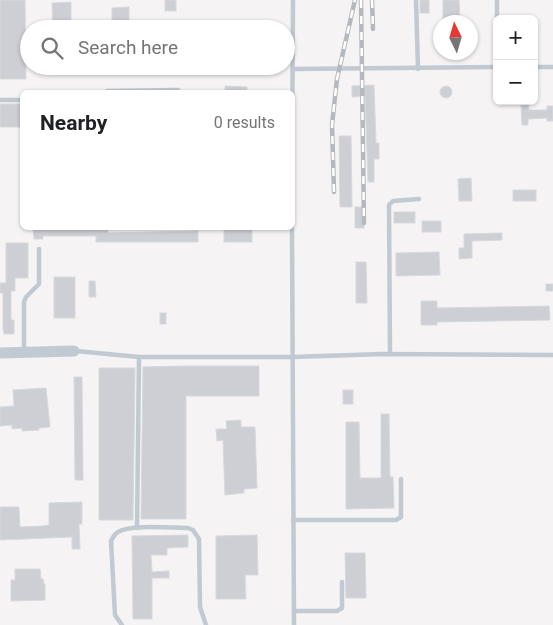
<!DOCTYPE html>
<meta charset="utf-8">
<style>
:root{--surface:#fff;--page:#f2f2f2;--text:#202124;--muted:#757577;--line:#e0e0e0}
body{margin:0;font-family:Roboto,sans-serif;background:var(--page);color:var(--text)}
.controls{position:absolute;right:15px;top:15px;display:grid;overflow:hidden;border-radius:8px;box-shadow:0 1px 4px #0004}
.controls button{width:45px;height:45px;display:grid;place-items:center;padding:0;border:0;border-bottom:1px solid var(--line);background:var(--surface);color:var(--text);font:25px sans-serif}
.compass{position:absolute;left:433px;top:15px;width:45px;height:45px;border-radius:50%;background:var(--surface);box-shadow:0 1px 4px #0004;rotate:355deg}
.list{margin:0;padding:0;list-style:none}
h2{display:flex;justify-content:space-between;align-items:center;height:65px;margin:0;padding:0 20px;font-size:21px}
h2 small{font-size:16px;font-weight:400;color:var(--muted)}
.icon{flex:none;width:28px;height:28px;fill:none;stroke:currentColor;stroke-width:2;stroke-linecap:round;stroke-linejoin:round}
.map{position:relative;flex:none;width:553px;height:625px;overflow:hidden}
.search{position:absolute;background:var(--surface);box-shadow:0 1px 4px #0004;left:20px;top:20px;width:275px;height:55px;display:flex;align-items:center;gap:12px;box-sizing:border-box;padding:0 18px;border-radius:28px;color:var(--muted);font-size:19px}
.panel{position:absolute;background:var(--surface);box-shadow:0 1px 4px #0004;left:20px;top:90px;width:275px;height:140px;border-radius:8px}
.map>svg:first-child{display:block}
.building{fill:#cdcfd5;stroke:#d7d9de}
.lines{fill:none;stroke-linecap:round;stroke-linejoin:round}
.service{stroke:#c1cad2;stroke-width:4.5}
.tertiary{stroke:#c1cad2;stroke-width:11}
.rail-casing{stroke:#b5b8bd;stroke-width:4.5}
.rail{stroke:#fff;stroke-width:2.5;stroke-dasharray:8;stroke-linecap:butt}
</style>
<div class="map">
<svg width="553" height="625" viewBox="0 0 553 625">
<rect width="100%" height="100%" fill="#f5f3f3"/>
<!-- building -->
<g class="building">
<polygon points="0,0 25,0 26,79 0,79"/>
<rect x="165" y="0" width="11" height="11"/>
<rect x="420" y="0" width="9" height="13"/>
<polygon points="443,0 459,0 460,19 443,19"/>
<polygon points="71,2 71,29 53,29 52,3"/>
<polygon points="129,7 129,22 112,23 112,8"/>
<polygon points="374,85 376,143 379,143 379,159 374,159 374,182 368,182 365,96 352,97 352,86"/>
<circle cx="446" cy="92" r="6"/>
<polygon points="225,86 247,87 247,92 225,92"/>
<rect x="0" y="104" width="22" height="23"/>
<polygon points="521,104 528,104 529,110 547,110 547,106 553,106 553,121 547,121 547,118 528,119 528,125 522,125"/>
<polygon points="339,136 351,136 352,207 340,207"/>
<polygon points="471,178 472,201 459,201 458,179"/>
<rect x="513" y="190" width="23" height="11"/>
<rect x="355" y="207" width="9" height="21"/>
<rect x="394" y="212" width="21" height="11"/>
<rect x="422" y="221" width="19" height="11"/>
<polygon points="33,228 108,228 108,233 198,231 198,242 96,242 96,236 43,236 43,239 34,239"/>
<rect x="224" y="228" width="28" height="14"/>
<polygon points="502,233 502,240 472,241 472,258 459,259 459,248 464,248 464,234"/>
<polygon points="6,243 28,243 28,278 15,278 15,291 11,291 11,320 14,320 14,334 4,334 3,329 3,293 0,293 0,283 6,283"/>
<polygon points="439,252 440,275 396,276 396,253"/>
<polygon points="356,262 366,262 367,303 356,303"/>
<rect x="54" y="277" width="21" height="41"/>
<polygon points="89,281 95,281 96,297 89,297"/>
<rect x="546" y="284" width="7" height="7"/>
<polygon points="421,301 437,301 437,308 549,306 550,320 437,322 437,325 421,325"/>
<rect x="160" y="313" width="6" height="11"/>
<polygon points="186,366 259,366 259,396 186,396 186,519 141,519 143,367"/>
<polygon points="99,368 135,368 133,520 99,520"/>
<polygon points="74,377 82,377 83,480 75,480"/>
<polygon points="46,388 50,427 39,428 39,430 22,431 22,428 12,429 12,425 0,426 0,407 14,406 13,390"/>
<rect x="343" y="390" width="10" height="14"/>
<polygon points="381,414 389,414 390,477 393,477 394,508 346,509 346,422 359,422 360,478 381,478"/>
<polygon points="241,420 241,427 255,427 257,488 244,489 244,493 225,495 223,440 217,441 216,429 227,429 226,421"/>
<polygon points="82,502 82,524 79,524 80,549 72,549 72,537 0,540 0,507 19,507 20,527 43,526 49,525 49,503"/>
<polygon points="188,535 188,547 167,548 167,555 151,555 152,572 169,571 169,578 152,578 152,619 133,619 132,536"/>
<polygon points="257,535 258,575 245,575 246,599 216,599 216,536"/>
<polygon points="345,553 365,553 366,598 346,598"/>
<polygon points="15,569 40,569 41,579 43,579 44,584 45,584 45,600 11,601 11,580 15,580"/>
</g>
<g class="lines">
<!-- service -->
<g class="service">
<polyline points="416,0 418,69"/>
<polyline points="497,0 497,19"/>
<polyline points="534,67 553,67"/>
<polyline points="293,69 497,67"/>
<polyline points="106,92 107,91 178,90"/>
<polyline points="0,100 22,100"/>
<polyline points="292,178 293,0"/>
<polyline points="292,228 294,625"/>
<polyline points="24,351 24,302 26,297 39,284 39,249"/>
<polyline points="76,351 139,357 292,357 382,354 553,355"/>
<polyline points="390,354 389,205 393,201 419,199"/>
<polyline points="293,520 396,520 401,517 401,479"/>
<polyline points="137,528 139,357"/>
<polyline points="294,611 337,611 342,608 342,582"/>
<path d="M 122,625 L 115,615 L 111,541 C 113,538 114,534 118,532 C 129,524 173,528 188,528 L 193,530 L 199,539 L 200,607 L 206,625"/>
</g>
<!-- tertiary -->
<polyline class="tertiary" points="0,353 74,351"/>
<defs>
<g id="rail">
<polyline points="361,0 364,223"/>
<polyline points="372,0 373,29"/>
<polyline points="334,192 332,125 337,79 355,0"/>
</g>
</defs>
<!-- rail casing -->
<use href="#rail" class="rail-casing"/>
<!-- rail -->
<use href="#rail" class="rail"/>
</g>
</svg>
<div class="controls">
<button>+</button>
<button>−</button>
</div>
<svg class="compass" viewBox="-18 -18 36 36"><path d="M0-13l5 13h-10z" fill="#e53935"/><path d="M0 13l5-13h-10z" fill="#757577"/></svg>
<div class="search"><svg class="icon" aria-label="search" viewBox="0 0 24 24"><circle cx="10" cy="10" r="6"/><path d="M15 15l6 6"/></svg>Search here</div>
<section class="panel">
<h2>Nearby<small>0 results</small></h2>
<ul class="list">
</ul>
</section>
</div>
